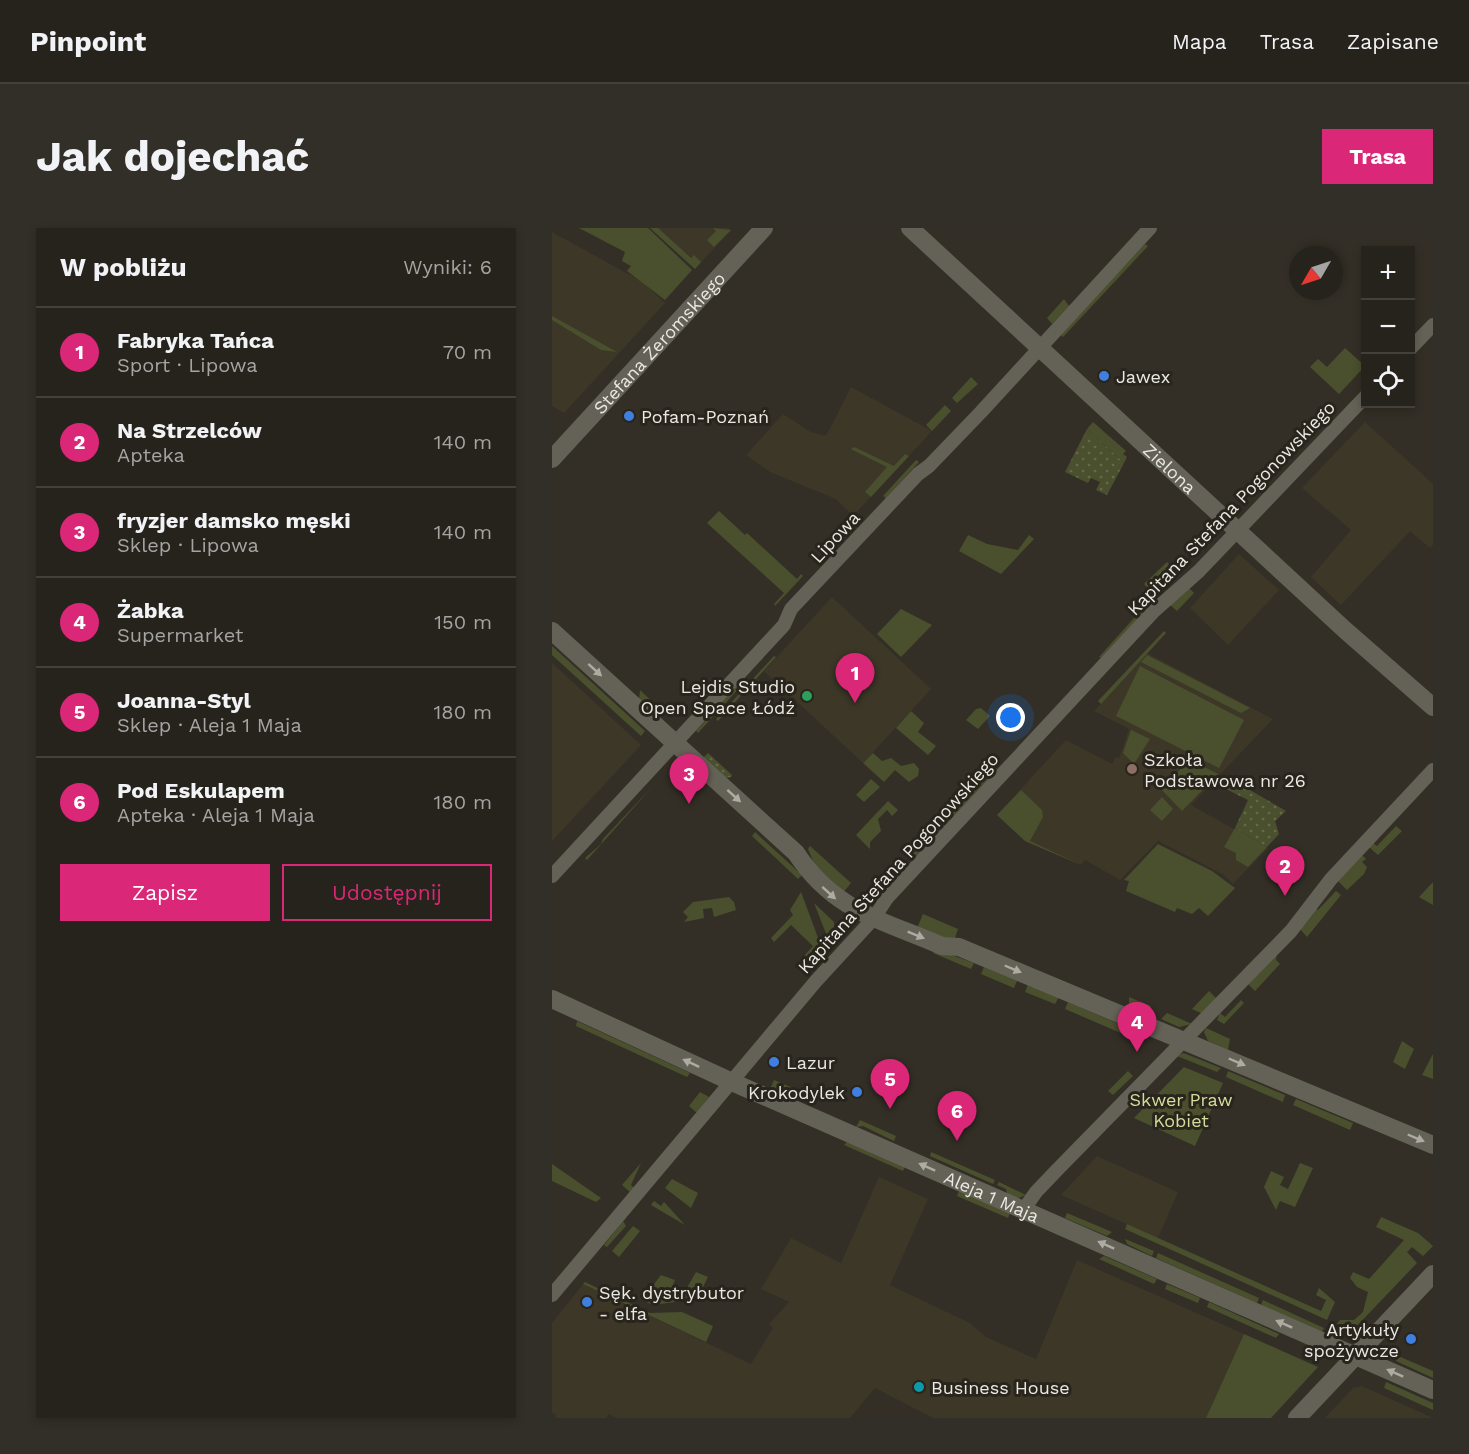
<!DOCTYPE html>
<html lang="pl">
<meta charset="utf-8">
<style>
:root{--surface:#26231c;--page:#322f29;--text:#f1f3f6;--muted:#a4a4a3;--line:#42403b;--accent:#db2777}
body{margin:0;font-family:"Work Sans",sans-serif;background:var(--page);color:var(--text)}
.controls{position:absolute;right:18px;top:18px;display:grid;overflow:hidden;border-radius:0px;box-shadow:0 3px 9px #0003}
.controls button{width:54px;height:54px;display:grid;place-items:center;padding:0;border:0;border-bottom:2px solid var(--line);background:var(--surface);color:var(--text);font:30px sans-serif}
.compass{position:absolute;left:737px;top:18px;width:54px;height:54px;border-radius:50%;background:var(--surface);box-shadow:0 3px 9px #0003;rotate:231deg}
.you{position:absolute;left:459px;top:490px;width:21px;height:21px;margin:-15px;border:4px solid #fff;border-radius:50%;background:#1a73e8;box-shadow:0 0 0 9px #1a73e833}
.badge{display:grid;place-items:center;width:39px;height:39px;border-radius:50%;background:var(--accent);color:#fff;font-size:20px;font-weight:700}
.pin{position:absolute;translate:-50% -50px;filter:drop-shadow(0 2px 3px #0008)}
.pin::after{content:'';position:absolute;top:32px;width:21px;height:18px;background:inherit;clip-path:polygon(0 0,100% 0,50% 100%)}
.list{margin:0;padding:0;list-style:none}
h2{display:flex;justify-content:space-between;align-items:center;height:78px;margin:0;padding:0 24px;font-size:26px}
h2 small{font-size:20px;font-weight:400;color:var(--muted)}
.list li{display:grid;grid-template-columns:39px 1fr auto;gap:18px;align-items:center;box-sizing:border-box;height:90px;padding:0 24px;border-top:2px solid var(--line)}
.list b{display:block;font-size:22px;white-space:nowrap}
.list p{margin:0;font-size:20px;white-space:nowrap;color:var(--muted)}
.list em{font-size:20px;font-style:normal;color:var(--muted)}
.actions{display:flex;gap:12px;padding:18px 24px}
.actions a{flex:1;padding:14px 0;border:2px solid var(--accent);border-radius:0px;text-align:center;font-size:21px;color:var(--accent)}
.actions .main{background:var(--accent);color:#fff}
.icon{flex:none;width:33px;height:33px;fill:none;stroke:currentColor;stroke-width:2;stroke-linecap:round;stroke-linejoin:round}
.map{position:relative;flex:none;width:881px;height:1190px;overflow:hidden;border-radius:0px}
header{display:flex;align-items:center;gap:36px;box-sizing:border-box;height:84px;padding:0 30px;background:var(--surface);border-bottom:2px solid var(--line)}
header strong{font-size:28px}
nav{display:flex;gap:33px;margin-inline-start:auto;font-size:21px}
.intro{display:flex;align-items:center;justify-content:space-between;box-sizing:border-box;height:144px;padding:0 36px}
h1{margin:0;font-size:42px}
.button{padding:15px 27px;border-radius:0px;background:var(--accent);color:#fff;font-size:21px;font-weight:700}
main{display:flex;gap:36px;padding:0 36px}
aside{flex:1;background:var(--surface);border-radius:0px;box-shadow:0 3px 9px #0003}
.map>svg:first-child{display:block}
.built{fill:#3c3727}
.green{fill:#4a502d}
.garden{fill:url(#garden-dots)}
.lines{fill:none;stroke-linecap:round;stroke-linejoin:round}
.street{stroke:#646156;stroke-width:14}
.secondary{stroke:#646156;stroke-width:18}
.oneway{fill:#aeaba3}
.shop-dot{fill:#3f7fe0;stroke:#29251c;stroke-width:2}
.leisure-dot{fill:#2e9e5b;stroke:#29251c;stroke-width:2}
.education-dot{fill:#8d6e63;stroke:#29251c;stroke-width:2}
.culture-dot{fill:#0f9aa8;stroke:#29251c;stroke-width:2}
.labels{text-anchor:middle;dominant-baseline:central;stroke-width:6;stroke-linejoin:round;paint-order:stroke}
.street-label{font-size:18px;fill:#eae8e2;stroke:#29251c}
.poi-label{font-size:18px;fill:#eae8e2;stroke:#29251c;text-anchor:start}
.park-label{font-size:18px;fill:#d2dd9c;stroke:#29251c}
</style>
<header>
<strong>Pinpoint</strong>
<nav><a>Mapa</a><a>Trasa</a><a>Zapisane</a></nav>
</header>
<div class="intro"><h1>Jak dojechać</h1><a class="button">Trasa</a></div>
<main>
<aside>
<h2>W pobliżu<small>Wyniki: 6</small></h2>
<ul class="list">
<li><span class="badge">1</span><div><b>Fabryka Tańca</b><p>Sport · Lipowa</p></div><em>70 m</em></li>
<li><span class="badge">2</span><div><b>Na Strzelców</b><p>Apteka</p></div><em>140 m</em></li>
<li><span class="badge">3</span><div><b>fryzjer damsko męski</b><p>Sklep · Lipowa</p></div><em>140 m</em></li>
<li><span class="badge">4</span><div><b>Żabka</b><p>Supermarket</p></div><em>150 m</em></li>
<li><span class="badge">5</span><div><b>Joanna-Styl</b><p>Sklep · Aleja 1 Maja</p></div><em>180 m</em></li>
<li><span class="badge">6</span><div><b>Pod Eskulapem</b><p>Apteka · Aleja 1 Maja</p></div><em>180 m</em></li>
</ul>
<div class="actions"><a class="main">Zapisz</a><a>Udostępnij</a></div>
</aside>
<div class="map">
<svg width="881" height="1190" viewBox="0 0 881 1190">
<defs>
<pattern id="garden-dots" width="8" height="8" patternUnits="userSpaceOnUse" patternTransform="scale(1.5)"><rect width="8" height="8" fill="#4a502d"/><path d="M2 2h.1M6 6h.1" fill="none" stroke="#64694b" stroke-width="1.8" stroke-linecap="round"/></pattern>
</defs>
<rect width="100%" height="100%" fill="#332f26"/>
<!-- built -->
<g class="built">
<polygon points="98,0 177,0 179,2 143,41"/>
<polygon points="0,4 89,53 113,75 12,185 0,178"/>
<polygon points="299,159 380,203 301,288 284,271 218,244 194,227 231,186 259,204 274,208"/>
<polygon points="813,194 881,256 881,317 878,320 858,303 789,377 759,349 799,302 750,260"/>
<polygon points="687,326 727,362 676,417 638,380"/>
<polygon points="280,369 379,461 311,535 212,443"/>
<polygon points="595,425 721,491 639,577 716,620 681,656 672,647 606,613 568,652 533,632 529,637 473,613 445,587 514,512 560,536 564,529 567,530 577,501 542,483"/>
<polygon points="0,435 89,517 0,613"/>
<polygon points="545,928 626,964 606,1010 509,967"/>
<polygon points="327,949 376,971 338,1057 418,1095 434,1109 484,1131 525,1032 692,1106 654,1190 381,1190 323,1160 298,1190 65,1190 56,1186 55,1190 3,1190 4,1187 0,1185 0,1095 31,1056 199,1136 221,1100 217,1096 237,1074 209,1061 239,1010 289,1035"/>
<polygon points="810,1158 881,1190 773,1190 801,1160"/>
</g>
<!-- green -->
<g class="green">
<polygon points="27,0 96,0 140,42 113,72 75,43 79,38 70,33 73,24"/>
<polygon points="98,0 106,0 139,30 142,27 149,34 143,41"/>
<polygon points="161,0 179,2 162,19 155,12 164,3"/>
<polygon points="593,16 596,18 511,109 508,106"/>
<polygon points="512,71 517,78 500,96 495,90"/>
<polygon points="0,88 65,124 49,122 0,92"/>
<polygon points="793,120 813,138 787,166 758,139 766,131 775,139"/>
<polygon points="419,149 426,156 405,175 400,170"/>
<polygon points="393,177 399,183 380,203 374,197"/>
<polygon points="541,194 574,223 571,226 575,229 572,235 535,201"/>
<polygon points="302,219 342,238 353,226 357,228 319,269 313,264 335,239 299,221"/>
<polygon points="364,232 367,234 334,270 331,268"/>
<polygon points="167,283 193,307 195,305 245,351 249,346 251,348 223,378 222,376 232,365 155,295"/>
<polygon points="416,307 435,316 466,322 477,307 482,311 449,346 407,323"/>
<polygon points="637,360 642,365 625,383 617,376"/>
<polygon points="349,381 380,397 349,429 325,406"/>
<polygon points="590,381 593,383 549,430 547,429"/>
<polygon points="612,403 614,405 549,476 546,473"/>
<polygon points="0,418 93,503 89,508 0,427"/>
<polygon points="595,427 698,480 689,485 589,434"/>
<polygon points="222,428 224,429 166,493 164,491"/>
<polygon points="588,438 692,492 667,540 564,488"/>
<polygon points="188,455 190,457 146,505 144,503"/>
<polygon points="88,462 112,485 107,490 87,471"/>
<polygon points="429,480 438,488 426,501 414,492 424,481"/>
<polygon points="359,483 372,495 366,504 384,518 376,527 344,500"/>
<polygon points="579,502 598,511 582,536 571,525"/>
<polygon points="321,525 330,533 339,530 349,538 362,535 367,541 366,548 357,554 343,542 332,554 311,535"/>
<polygon points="637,531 666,546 630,583 610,562"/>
<polygon points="442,538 445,541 402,588 399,585"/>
<polygon points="319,551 328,559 312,574 304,567"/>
<polygon points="101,558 35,632 33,630 49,616 51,611"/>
<polygon points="469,562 490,582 491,589 478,613 529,637 473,613 445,587"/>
<polygon points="610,569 621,581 610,593 598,582"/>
<polygon points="336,573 346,582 340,588 335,582 326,591 329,603 318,614 318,621 304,607"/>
<polygon points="393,590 397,593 365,628 361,625"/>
<polygon points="844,598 850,603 826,627 817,619 821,615 825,618"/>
<polygon points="683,600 715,619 696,639 684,632 684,625 672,619"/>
<polygon points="203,604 250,647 246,651 200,608"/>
<polygon points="606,616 660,643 683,660 656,688 647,680 640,686 625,680 623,684 574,663 577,653 572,652"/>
<polygon points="258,618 299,655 290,666 266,645 256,621"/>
<polygon points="810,627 814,631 810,634 815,639 812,646 795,662 785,652"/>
<polygon points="881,654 881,677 867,669"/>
<polygon points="784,663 789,667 755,709 748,701 764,680 766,682"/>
<polygon points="249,664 268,715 254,730 252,728 261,718 239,697 222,714 219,710 241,687 238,682"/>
<polygon points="177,669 182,674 184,682 162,689 160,680 151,681 152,690 132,694 136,689 131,684 141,674"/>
<polygon points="262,675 282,694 282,700 275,708"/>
<polygon points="371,686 406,701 403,710 390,711 365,700"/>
<polygon points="383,721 422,735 419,741 381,725"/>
<polygon points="725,725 724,732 728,736 703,763 696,756"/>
<polygon points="432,739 465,753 462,760 429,746"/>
<polygon points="476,756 507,769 503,776 473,764"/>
<polygon points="657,763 665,771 651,786 640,781"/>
<polygon points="577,769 599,778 598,787 577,778"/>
<polygon points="689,772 692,775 672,796 665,792 668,785 673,789"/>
<polygon points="516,774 590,806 588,811 585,812 513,781"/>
<polygon points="615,785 640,796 627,799 609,791"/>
<polygon points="25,793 138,845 135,849 24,798"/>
<polygon points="654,800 678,811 676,822 656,813 652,804"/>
<polygon points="850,813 862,821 853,841 841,834"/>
<polygon points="631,825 634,826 669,840 665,844 625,828"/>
<polygon points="881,826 881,851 870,847"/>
<polygon points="632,839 671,855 643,918 582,890"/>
<polygon points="576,843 581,848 561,867 556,863"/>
<polygon points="676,843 733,867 731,874 674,849"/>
<polygon points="222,852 248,863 244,871 218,861"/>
<polygon points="148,864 157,869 145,885 137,878"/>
<polygon points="744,871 801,895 798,902 741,877"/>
<polygon points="308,892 344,908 342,913 311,898 304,899"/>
<polygon points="296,913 353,939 351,943 292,917"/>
<polygon points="379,924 443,952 441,956 378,928"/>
<polygon points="89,935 79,957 83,961 79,965 70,957"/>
<polygon points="748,935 761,940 743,979 728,973 724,982 712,959 719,943 732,949 728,957 736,961"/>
<polygon points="0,936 49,970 44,974 0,953"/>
<polygon points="120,951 146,965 139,980 113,960"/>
<polygon points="447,954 474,967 465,971 456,969 454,961 445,957"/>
<polygon points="407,963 458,985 456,990 405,968"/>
<polygon points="102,973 109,978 112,974 133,997 99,977"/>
<polygon points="515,985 560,1004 555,1008 513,990"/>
<polygon points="829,989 866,1005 881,1018 871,1028 860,1019 855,1024 865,1035 800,1103 785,1096 788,1092 802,1092 811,1084 816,1064 805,1059 798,1050 801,1044 817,1051 852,1012 824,999"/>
<polygon points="71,993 74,998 55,1019 52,1017"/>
<polygon points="575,996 769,1083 774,1072 764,1067 767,1060 783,1074 775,1092 573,1001"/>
<polygon points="81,998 88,1003 67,1029 60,1023"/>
<polygon points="573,1011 602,1023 600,1028 575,1016"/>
<polygon points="606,1025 707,1070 705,1075 604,1030"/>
<polygon points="552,1028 605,1051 602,1056 547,1031"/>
<polygon points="144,1044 156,1049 145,1071 101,1077 90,1072 109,1047 123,1052 120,1059 132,1065"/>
<polygon points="33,1054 98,1085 130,1084 161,1098 154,1114 31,1056"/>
<polygon points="615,1056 648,1070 646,1075 613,1061"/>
<polygon points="711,1072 772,1100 770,1104 709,1077"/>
<polygon points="657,1074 727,1106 724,1110 655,1079"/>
<polygon points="692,1106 766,1139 719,1190 654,1190"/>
<polygon points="846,1128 881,1143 881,1150 844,1133"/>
<polygon points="834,1154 881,1175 881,1182 832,1160"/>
</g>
<!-- garden -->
<g class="garden">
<polygon points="535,201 572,235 555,267 544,262 548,254 539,250 536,255 513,244"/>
<polygon points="615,334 622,341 595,369 590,364 595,359 592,356"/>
<polygon points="156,525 180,547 179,549 172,550 150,531"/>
<polygon points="671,552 686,559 691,558 734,583 723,593 727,606 715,619 683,600 696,572 666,557"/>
</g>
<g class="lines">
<!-- street -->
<g class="street">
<polyline points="858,121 881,97"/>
<polyline points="0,648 232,397 239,381 366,246 377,238 429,184 598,0"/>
<polyline points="472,981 484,964 504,943 739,703 779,651 881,542"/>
<polyline points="0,1067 264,753 322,690 335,670 602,383 647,343 814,168"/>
</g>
<!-- secondary -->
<g class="secondary">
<path id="s1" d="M 358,0 L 793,402 L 881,479"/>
<path id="s2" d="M 0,231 L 212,0"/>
<path d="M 0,403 L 244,625 C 282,683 330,692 390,718 L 407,719 L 881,917"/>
<path id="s3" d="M 0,771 L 180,854 L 881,1162"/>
<polyline points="745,1190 881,1046"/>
</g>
</g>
<!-- one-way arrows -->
<defs><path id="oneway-solid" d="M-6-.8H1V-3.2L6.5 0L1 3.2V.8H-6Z" transform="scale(1.5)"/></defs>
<g class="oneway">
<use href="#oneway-solid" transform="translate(43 442) rotate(42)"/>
<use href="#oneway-solid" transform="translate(182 568) rotate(42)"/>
<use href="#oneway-solid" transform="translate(277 665) rotate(42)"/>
<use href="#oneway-solid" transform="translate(364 707) rotate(22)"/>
<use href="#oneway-solid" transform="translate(461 741) rotate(23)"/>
<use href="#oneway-solid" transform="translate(685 834) rotate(23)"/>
<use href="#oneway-solid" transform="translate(139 835) rotate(-155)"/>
<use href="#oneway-solid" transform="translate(864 910) rotate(23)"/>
<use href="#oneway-solid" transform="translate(375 939) rotate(-156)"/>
<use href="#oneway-solid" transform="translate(554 1017) rotate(-156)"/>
<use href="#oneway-solid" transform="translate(732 1096) rotate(-156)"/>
<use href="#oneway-solid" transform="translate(843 1145) rotate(-156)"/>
</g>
<!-- markers -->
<g class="shop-dot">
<circle cx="552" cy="148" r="6"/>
<circle cx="77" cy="188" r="6"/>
<circle cx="222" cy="834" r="6"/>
<circle cx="305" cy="864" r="6"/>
<circle cx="35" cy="1074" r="6"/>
<circle cx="859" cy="1111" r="6"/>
</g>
<circle class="leisure-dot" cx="255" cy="468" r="6"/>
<circle class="education-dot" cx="580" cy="541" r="6"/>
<circle class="culture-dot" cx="367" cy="1159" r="6"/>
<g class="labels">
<!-- street labels -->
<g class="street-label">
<text stroke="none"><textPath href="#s2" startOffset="158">Stefana Żeromskiego</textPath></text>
<text stroke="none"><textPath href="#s1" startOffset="354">Zielona</textPath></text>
<text transform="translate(679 280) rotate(-46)">Kapitana Stefana Pogonowskiego</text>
<text transform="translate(283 309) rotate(-47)">Lipowa</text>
<text transform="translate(346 635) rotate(-48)">Kapitana Stefana Pogonowskiego</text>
<text stroke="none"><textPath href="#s3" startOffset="482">Aleja 1 Maja</textPath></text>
</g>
<!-- poi labels -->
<g class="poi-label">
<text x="564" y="148">Jawex</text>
<text x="89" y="188">Pofam-Poznań</text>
<text x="243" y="458" text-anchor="end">Lejdis Studio<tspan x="243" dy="21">Open Space Łódź</tspan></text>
<text x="592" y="531">Szkoła<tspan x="592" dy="21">Podstawowa nr 26</tspan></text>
<text x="234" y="834">Lazur</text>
<text x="293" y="864" text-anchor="end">Krokodylek</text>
<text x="47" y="1064">Sęk. dystrybutor<tspan x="47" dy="21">- elfa</tspan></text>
<text x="847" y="1101" text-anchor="end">Artykuły<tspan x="847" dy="21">spożywcze</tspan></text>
<text x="379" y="1159">Business House</text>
</g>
<!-- park labels -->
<g class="park-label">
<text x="629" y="871">Skwer Praw<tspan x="629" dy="21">Kobiet</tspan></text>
</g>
</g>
</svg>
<div class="controls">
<button>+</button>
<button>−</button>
<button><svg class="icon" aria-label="locate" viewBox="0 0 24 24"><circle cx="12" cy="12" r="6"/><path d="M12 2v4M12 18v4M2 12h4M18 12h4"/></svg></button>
</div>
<svg class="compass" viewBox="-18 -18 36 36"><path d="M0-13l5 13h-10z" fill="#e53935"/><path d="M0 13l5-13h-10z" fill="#a4a4a3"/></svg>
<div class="you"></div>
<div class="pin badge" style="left:303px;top:475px">1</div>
<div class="pin badge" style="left:733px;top:668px">2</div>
<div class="pin badge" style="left:137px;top:576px">3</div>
<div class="pin badge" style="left:585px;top:824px">4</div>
<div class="pin badge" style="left:338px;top:881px">5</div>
<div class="pin badge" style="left:405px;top:913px">6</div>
</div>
</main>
